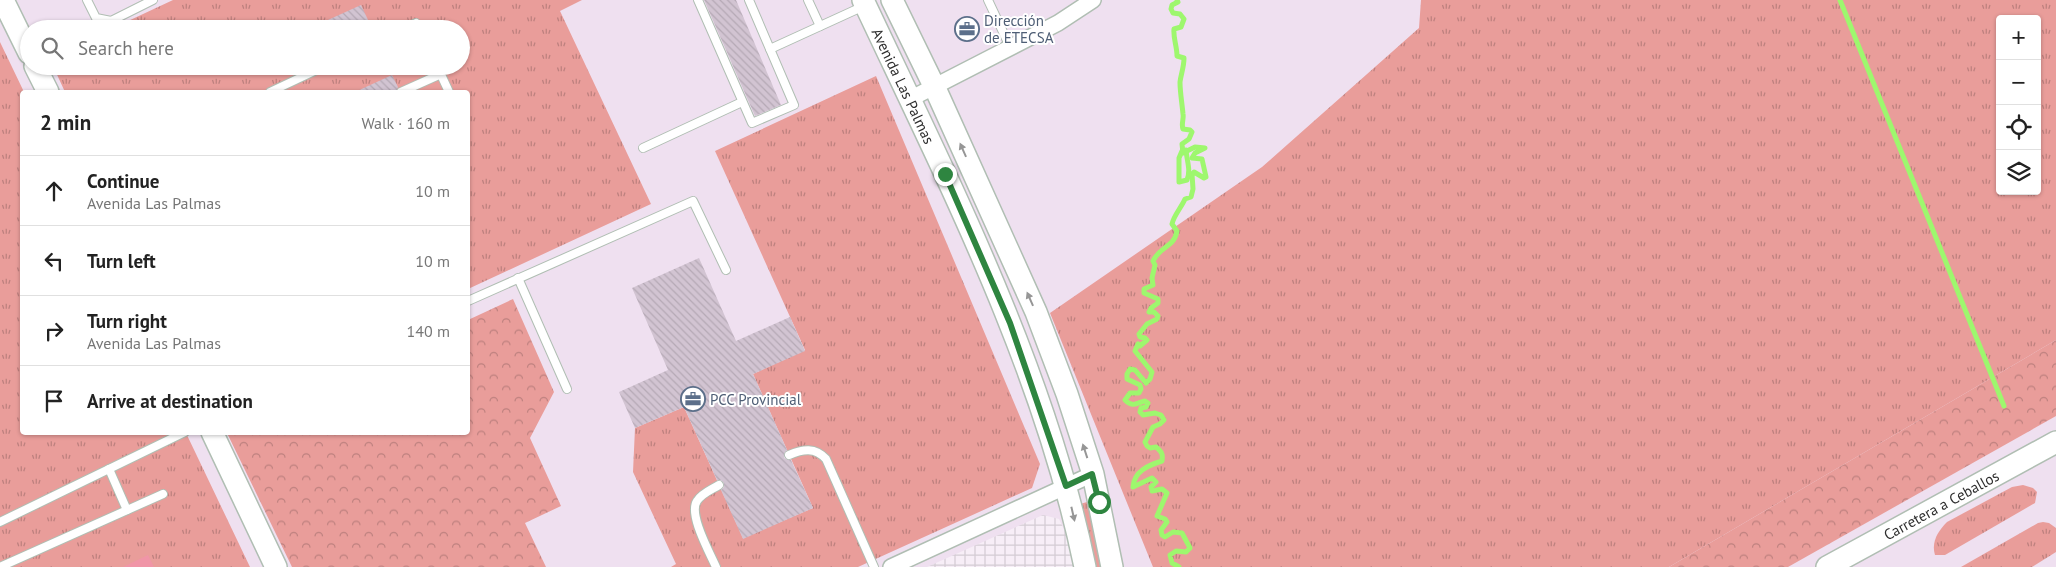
<!DOCTYPE html>
<meta charset="utf-8">
<style>
:root{--surface:#fff;--page:#f6f6f6;--text:#222;--muted:#767676;--line:#e0e0e0}
body{margin:0;font-family:"PT Sans",sans-serif;background:var(--page);color:var(--text)}
.controls{position:absolute;right:15px;top:15px;display:grid;overflow:hidden;border-radius:5px;box-shadow:0 1px 4px #0004}
.controls button{width:45px;height:45px;display:grid;place-items:center;padding:0;border:0;border-bottom:1px solid var(--line);background:var(--surface);color:var(--text);font:25px sans-serif}
.stop{position:absolute;width:15px;height:15px;margin:-11px;border:4px solid #2e8540;border-radius:50%;background:#fff}
.stop.end{background:#2e8540;border-color:#fff;box-shadow:0 1px 5px #0008}
.list{margin:0;padding:0;list-style:none}
h2{display:flex;justify-content:space-between;align-items:center;height:65px;margin:0;padding:0 20px;font-size:21px}
h2 small{font-size:16px;font-weight:400;color:var(--muted)}
.list li{display:grid;grid-template-columns:32px 1fr auto;gap:15px;align-items:center;box-sizing:border-box;height:70px;padding:0 20px;border-top:1px solid var(--line)}
.list b{display:block;font-size:19px;white-space:nowrap}
.list p{margin:0;font-size:16px;white-space:nowrap;color:var(--muted)}
.list em{font-size:16px;font-style:normal;color:var(--muted)}
.icon{flex:none;width:28px;height:28px;fill:none;stroke:currentColor;stroke-width:2;stroke-linecap:round;stroke-linejoin:round}
.map{position:relative;flex:none;width:2056px;height:567px;overflow:hidden}
.search{position:absolute;background:var(--surface);box-shadow:0 1px 4px #0004;left:20px;top:20px;width:450px;height:55px;display:flex;align-items:center;gap:12px;box-sizing:border-box;padding:0 18px;border-radius:28px;color:var(--muted);font-size:19px}
.panel{position:absolute;background:var(--surface);box-shadow:0 1px 4px #0004;left:20px;top:90px;width:450px;height:345px;border-radius:5px}
.map>svg:first-child{display:block}
.grass{fill:url(#grass-tufts);fill-rule:evenodd}
.forest{fill:url(#forest-crowns)}
.pitch{fill:#f095a7}
.plaza{fill:url(#plaza-grid)}
.lines{fill:none;stroke-linecap:round;stroke-linejoin:round}
.stream{stroke:#9ef76e;stroke-width:5}
.building{fill:url(#building-back-hatch)}
.lane-casing{stroke:#b0beb3;stroke-width:10}
.street-casing{stroke:#b0beb3;stroke-width:18}
.secondary-casing{stroke:#b0beb3;stroke-width:24}
.lane{stroke:#fff;stroke-width:8}
.street{stroke:#fff;stroke-width:15}
.secondary{stroke:#fff;stroke-width:21}
.oneway{fill:#969696}
.route{stroke:#2e8540;stroke-width:6}
.labels{text-anchor:middle;dominant-baseline:central;stroke-width:4;stroke-linejoin:round;paint-order:stroke}
.service-label{font-size:15px;fill:#4e5e75;stroke:#fff;text-anchor:start}
.street-label{font-size:15px;fill:#2e2e2e;stroke:#fff}
</style>
<div class="map">
<svg width="2056" height="567" viewBox="0 0 2056 567">
<defs>
<pattern id="grass-tufts" width="24" height="20" patternUnits="userSpaceOnUse" patternTransform="scale(1.25)"><rect width="24" height="20" fill="#e99d9a"/><path d="M3 7l-1-3M5 7V3M7 7l1-3M15 17l-1-3M17 17v-4M19 17l1-3" fill="none" stroke="#bd807e"/></pattern>
<pattern id="forest-crowns" width="20" height="18" patternUnits="userSpaceOnUse" patternTransform="scale(1.25)"><rect width="20" height="18" fill="#e99d9a"/><path d="M2 6a3 3 0 1 1 6 0M12 15a3 3 0 1 1 6 0" fill="none" stroke="#bd807e"/></pattern>
<pattern id="plaza-grid" width="8" height="8" patternUnits="userSpaceOnUse" patternTransform="scale(1.25)"><rect width="8" height="8" fill="#f7eef7"/><path d="M0 4h8M4 0v8" fill="none" stroke="#d4ccd4"/></pattern>
<pattern id="building-back-hatch" width="6" height="6" patternUnits="userSpaceOnUse" patternTransform="scale(1.25)"><rect width="6" height="6" fill="#d2c4d2"/><path d="M-1 5l2 2M0 0l6 6M5-1l2 2" fill="none" stroke="#b5a9b5"/></pattern>
</defs>
<rect width="100%" height="100%" fill="#efe0f0"/>
<!-- grass -->
<g class="grass">
<polygon points="173,0 582,0 560,11 651,204 468,289 468,92 65,92 53,66 461,66 461,29 111,29"/>
<path d="M 1421,0 L 2056,0 L 2056,340 L 1669,567 L 1153,567 L 1050,313 L 1262,167 L 1419,28 ZM 2000,19 L 2037,19 L 2037,191 L 2000,191 Z"/>
<polygon points="0,42 24,92 22,92 22,432 186,433 250,567 0,567"/>
<polygon points="876,76 1040,464 1032,488 858,567 671,567 676,564 633,472 635,428 684,407 743,538 813,508 753,374 805,350 715,151"/>
<path d="M 2023,485 L 2033,488 L 2037,492 L 2035,503 L 1945,555 L 1935,555 C 1931,542 1938,531 1947,522 L 2012,487 Z"/>
<polygon points="1087,502 1103,567 1093,567 1080,504"/>
<polygon points="2043,522 2049,523 2056,528 2056,552 2032,567 1961,567 2038,523"/>
</g>
<!-- forest -->
<g class="forest">
<polygon points="513,299 554,392 530,438 561,506 525,523 546,567 292,567 227,433 468,432 468,320"/>
<polygon points="2056,340 2056,416 1788,567 1669,567"/>
</g>
<!-- pitch -->
<polygon class="pitch" points="148,555 154,567 123,567"/>
<!-- plaza -->
<polygon class="plaza" points="1043,515 1059,519 1069,540 1076,567 927,567"/>
<g class="lines">
<!-- stream -->
<g class="stream">
<path d="M 1177,0 L 1178,2 L 1172,5 L 1171,9 L 1173,13 L 1180,14 L 1184,19 L 1181,27 L 1174,29 C 1173,38 1177,46 1177,56 L 1184,58 C 1184,67 1181,74 1180,82 C 1180,92 1182,103 1183,114 C 1184,119 1181,124 1183,129 L 1190,130 L 1192,132 L 1189,139 L 1182,144 L 1183,153 L 1195,147 L 1205,148 L 1195,153 L 1192,158 L 1202,159 L 1206,177 L 1204,178 L 1194,172 L 1192,174 L 1193,189 L 1191,197 L 1185,199 C 1181,208 1174,215 1172,224 L 1177,231 C 1174,248 1160,246 1153,261 L 1155,265 L 1152,278 L 1153,285 L 1144,289 L 1144,293 L 1158,299 L 1158,303 L 1151,308 L 1149,312 L 1154,312 L 1158,316 L 1157,319 L 1147,324 L 1139,334 L 1140,337 L 1145,338 L 1147,340 L 1140,346 L 1138,344 L 1135,351 L 1152,372 L 1150,379 L 1146,383 L 1135,370 L 1130,369 L 1127,374 L 1127,379 L 1140,385 L 1141,389 L 1139,393 L 1130,393 L 1125,400 C 1133,408 1136,403 1145,401 L 1148,403 L 1146,407 L 1141,408 L 1140,412 L 1143,415 L 1155,413 L 1161,415 L 1164,420 L 1160,424 L 1153,427 L 1145,442 L 1147,446 L 1150,448 L 1156,447 C 1162,452 1163,454 1162,461 C 1149,465 1134,471 1133,487 L 1152,478 L 1156,482 L 1151,487 L 1152,491 L 1162,489 L 1167,493 L 1157,516 L 1165,519 L 1167,522 L 1161,530 L 1162,535 L 1165,537 L 1173,532 L 1182,533 L 1190,548 L 1186,552 L 1176,551 L 1170,555 L 1172,563 L 1179,567"/>
<polyline points="1840,0 2004,406"/>
<path d="M 1182,151 L 1179,158 L 1179,182 L 1187,180 C 1191,170 1187,162 1186,150"/>
</g>
</g>
<!-- building -->
<g class="building">
<polygon points="704,0 736,0 781,105 755,116"/>
<polygon points="361,5 369,22 354,29 308,29"/>
<polygon points="392,75 398,87 396,92 355,92"/>
<polygon points="699,258 736,341 790,317 805,351 753,374 787,450 784,454 784,458 788,460 791,460 813,508 743,539 721,490 724,487 724,483 721,480 717,480 684,407 635,428 619,392 668,370 632,288"/>
</g>
<g class="lines">
<defs>
<g id="lane">
<polyline points="87,0 96,18 111,21 153,0"/>
<polyline points="698,0 752,123 794,105 749,0"/>
<polyline points="808,0 820,26"/>
<polyline points="988,0 1011,49"/>
<polyline points="404,29 416,23 419,29"/>
<polyline points="770,49 864,6"/>
<polyline points="437,66 449,92"/>
<polyline points="270,92 325,66"/>
<polyline points="401,92 441,74"/>
<polyline points="643,148 742,102"/>
<polyline points="518,278 567,389"/>
<polyline points="468,301 693,201 726,270"/>
<path d="M 789,455 C 803,449 815,447 826,459 L 874,567"/>
<polyline points="109,469 127,510"/>
<polyline points="0,522 185,432"/>
<polyline points="0,567 163,494"/>
<path d="M 716,567 C 710,553 688,514 697,501 C 702,493 711,490 719,485"/>
</g>
<g id="street">
<polyline points="910,99 1058,23 1093,0"/>
<polyline points="891,567 1093,474"/>
</g>
<g id="secondary">
<polyline points="3,0 29,53"/>
<path id="s1" d="M 863,0 C 949,183 1044,367 1085,567"/>
<polyline points="892,0 935,88 1036,312 1067,394 1093,474 1112,567"/>
<polyline points="35,66 48,92"/>
<polyline points="212,432 276,567"/>
<path id="s2" d="M 1827,567 L 2056,442"/>
</g>
</defs>
<!-- lane casing -->
<use href="#lane" class="lane-casing"/>
<!-- street casing -->
<use href="#street" class="street-casing"/>
<!-- secondary casing -->
<use href="#secondary" class="secondary-casing"/>
<!-- lane -->
<use href="#lane" class="lane"/>
<!-- street -->
<use href="#street" class="street"/>
<!-- secondary -->
<use href="#secondary" class="secondary"/>
</g>
<!-- one-way arrows -->
<defs><path id="oneway-solid" d="M-6-.8H1V-3.2L6.5 0L1 3.2V.8H-6Z" transform="scale(1.25)"/></defs>
<g class="oneway">
<use href="#oneway-solid" transform="translate(963 150) rotate(-114)"/>
<use href="#oneway-solid" transform="translate(1030 299) rotate(-114)"/>
<use href="#oneway-solid" transform="translate(1085 451) rotate(-108)"/>
<use href="#oneway-solid" transform="translate(1073 514) rotate(77)"/>
</g>
<g class="lines">
<!-- route -->
<polyline class="route" points="945,174 1010,323 1066,486 1092,474 1099,502"/>
</g>
<!-- icons -->
<defs>
<symbol id="office-ring" viewBox="-11 -11 22 22"><circle r="9.5" fill="#fff" stroke="#5c6f8a" stroke-width="1.5"/><path d="M-6-3h4V-5.5h4V-3h4V5H-6ZM-1-4.5V-3h2v-1.5ZM-6 0V1H6V0Z" fill="#5c6f8a"/></symbol>
</defs>
<g fill-rule="evenodd">
<use href="#office-ring" x="953" y="15" width="28" height="28"/>
<use href="#office-ring" x="679" y="385" width="28" height="28"/>
</g>
<g class="labels">
<!-- service labels -->
<g class="service-label">
<text x="984" y="20">Dirección<tspan x="984" dy="17">de ETECSA</tspan></text>
<text x="710" y="399">PCC Provincial</text>
</g>
<!-- street labels -->
<g class="street-label">
<text stroke="none"><textPath href="#s1" startOffset="95">Avenida Las Palmas</textPath></text>
<text stroke="none"><textPath href="#s2" startOffset="130">Carretera a Ceballos</textPath></text>
</g>
</g>
</svg>
<div class="controls">
<button>+</button>
<button>−</button>
<button><svg class="icon" aria-label="locate" viewBox="0 0 24 24"><circle cx="12" cy="12" r="6"/><path d="M12 2v4M12 18v4M2 12h4M18 12h4"/></svg></button>
<button><svg class="icon" aria-label="layers" viewBox="0 0 24 24"><path d="M12 4l9 5-9 5-9-5zM3 14l9 5 9-5"/></svg></button>
</div>
<div class="stop" style="left:1099px;top:502px"></div>
<div class="stop end" style="left:945px;top:174px"></div>
<div class="search"><svg class="icon" aria-label="search" viewBox="0 0 24 24"><circle cx="10" cy="10" r="6"/><path d="M15 15l6 6"/></svg>Search here</div>
<section class="panel">
<h2>2 min<small>Walk · 160 m</small></h2>
<ul class="list">
<li><svg class="icon" aria-label="ahead" viewBox="0 0 24 24"><path d="M12 20V5M6 11l6-6 6 6"/></svg><div><b>Continue</b><p>Avenida Las Palmas</p></div><em>10 m</em></li>
<li><svg class="icon" aria-label="left" viewBox="0 0 24 24"><path d="M17 20v-9H6M10 6l-5 5 5 5"/></svg><div><b>Turn left</b></div><em>10 m</em></li>
<li><svg class="icon" aria-label="right" viewBox="0 0 24 24"><path d="M7 20v-9h11M14 6l5 5-5 5"/></svg><div><b>Turn right</b><p>Avenida Las Palmas</p></div><em>140 m</em></li>
<li><svg class="icon" aria-label="arrive" viewBox="0 0 24 24"><path d="M6 21V4h12l-3 4 3 4H6"/></svg><div><b>Arrive at destination</b></div></li>
</ul>
</section>
</div>
